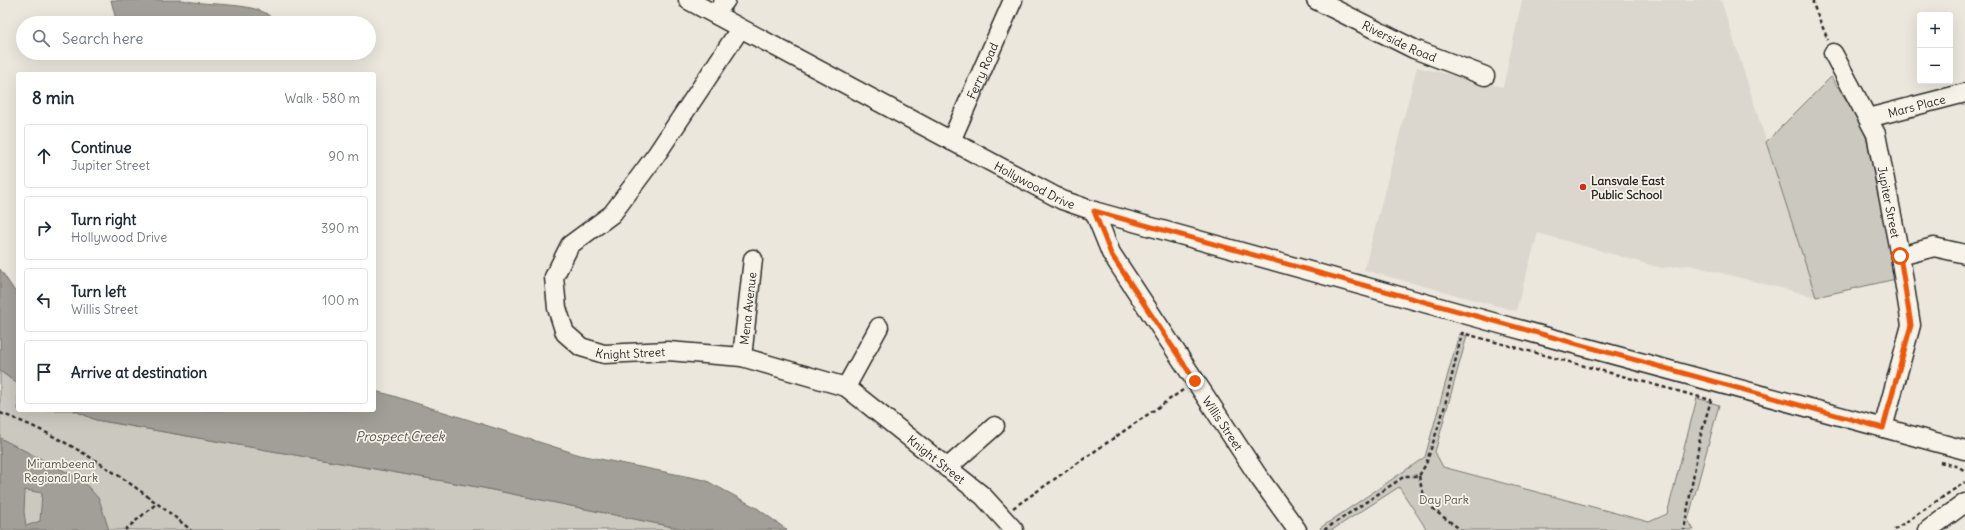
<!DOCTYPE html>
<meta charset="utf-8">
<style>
:root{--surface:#fff;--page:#f2f2f3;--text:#1f2937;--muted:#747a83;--line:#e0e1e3}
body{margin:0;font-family:Delius,sans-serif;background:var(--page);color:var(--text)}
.controls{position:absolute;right:12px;top:12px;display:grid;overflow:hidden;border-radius:4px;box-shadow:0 4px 16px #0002}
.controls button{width:36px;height:36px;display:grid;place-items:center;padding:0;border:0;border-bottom:1px solid var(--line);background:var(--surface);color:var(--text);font:20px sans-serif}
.stop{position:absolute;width:12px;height:12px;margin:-9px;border:3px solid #ea580c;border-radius:50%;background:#fff}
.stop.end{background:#ea580c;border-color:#fff;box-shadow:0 1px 4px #0008}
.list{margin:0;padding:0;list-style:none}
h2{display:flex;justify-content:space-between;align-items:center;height:52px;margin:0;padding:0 16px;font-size:17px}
h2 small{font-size:13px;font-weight:400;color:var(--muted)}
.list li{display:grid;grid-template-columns:26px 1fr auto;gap:12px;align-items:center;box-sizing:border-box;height:64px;margin:0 8px 8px;padding:0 8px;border:1px solid var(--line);border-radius:4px}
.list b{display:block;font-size:15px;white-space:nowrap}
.list p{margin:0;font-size:13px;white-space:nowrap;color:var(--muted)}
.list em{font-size:13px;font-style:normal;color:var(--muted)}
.icon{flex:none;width:22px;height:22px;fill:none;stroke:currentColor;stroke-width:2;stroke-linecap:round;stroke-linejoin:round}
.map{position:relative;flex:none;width:1965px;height:530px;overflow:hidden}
.search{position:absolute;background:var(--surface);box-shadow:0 4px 16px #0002;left:16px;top:16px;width:360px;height:44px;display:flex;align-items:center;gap:10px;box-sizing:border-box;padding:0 14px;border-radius:22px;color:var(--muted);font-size:15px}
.panel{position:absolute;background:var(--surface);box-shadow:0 4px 16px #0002;left:16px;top:72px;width:360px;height:340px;border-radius:4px}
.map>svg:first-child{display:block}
.built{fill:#dbd7ce}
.green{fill:#cbc8bf;stroke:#7b7a75}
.water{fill:#a29f98;stroke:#72716c;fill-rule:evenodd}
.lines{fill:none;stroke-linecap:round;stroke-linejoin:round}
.minor-casing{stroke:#2b2b2b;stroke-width:21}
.path{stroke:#2b2b2b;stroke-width:2.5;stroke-dasharray:4 3;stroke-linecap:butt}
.minor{stroke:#f7f3e8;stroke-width:18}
.route{stroke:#ea580c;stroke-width:5}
.poi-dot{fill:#c8321e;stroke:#f7f3e8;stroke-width:1.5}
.labels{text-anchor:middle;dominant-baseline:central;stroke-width:3.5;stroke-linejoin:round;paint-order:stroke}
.street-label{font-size:12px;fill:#2b2b2b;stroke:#f7f3e8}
.poi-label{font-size:12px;font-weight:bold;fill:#2b2b2b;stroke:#f7f3e8;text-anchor:start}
.park-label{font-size:12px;fill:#535250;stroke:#f7f3e8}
.water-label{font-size:13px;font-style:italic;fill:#555451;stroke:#f7f3e8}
</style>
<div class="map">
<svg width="1965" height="530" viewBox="0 0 1965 530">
<rect width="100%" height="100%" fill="#ebe7dd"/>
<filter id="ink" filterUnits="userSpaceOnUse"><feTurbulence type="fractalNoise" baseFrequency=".025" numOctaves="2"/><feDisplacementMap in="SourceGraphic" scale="8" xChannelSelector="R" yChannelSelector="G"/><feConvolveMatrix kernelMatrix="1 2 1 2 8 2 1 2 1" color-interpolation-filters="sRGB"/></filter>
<g filter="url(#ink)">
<!-- built -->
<polygon class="built" points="1522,0 1721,0 1816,297 1690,265 1661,268 1538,233 1516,311 1364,270 1417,67 1503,87"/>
<!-- green -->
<g class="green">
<polygon points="1831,77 1860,121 1866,137 1896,279 1816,297 1766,142"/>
<polygon points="1459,334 1467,336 1435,452 1443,467 1649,522 1667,514 1697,398 1719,405 1688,520 1694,530 1427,530 1399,487 1332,530 1321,530 1320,528 1425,457"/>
<polygon points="0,371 18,384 18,410 73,410 96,420 483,488 688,530 0,530"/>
</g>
<!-- water -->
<g class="water">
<path d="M 111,0 L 183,0 C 208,7 266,0 275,23 L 120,23 L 115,16 Z"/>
<polygon points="0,269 18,296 18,384 0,371"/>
<polygon points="374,391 387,394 580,455 705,480 757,508 787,530 688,530 483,488 96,420 73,410 374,410"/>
<path d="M 0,438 L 82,480 L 99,499 L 109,530 L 0,530 ZM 25,490 L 42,493 L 40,521 L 26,526 L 24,512 Z"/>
</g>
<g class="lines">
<defs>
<g id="minor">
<path id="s1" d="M 688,0 L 1062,200 L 1094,211 L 1507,326 L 1965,450"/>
<path id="s2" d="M 1316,0 L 1414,49 L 1485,76"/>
<polyline points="715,14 726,0"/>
<path id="s3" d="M 740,29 L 656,155 L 612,214 L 570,245 L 554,277 L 557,308 L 565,333 L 581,347 L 604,354 L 668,351 L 742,357 L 846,387 L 983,496 L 1014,530"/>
<path id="s4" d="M 1833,53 L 1876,134 L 1900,256 L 1911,325 L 1883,428"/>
<path id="s5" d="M 1868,118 L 1965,93"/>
<path id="s6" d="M 951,141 L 1013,0"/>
<path id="s7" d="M 1094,211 L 1111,253 L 1258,476 L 1297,530"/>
<polyline points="1900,256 1934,247 1965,254"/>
<path id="s8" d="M 742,357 L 753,259"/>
<polyline points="846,387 879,327"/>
<polyline points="947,468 995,426"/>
<polyline points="1928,530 1965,503"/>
</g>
</defs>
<!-- minor casing -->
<use href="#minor" class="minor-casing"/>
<!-- path -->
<g class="path">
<polyline points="1813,0 1813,4 1828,40"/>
<path d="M 0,413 C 70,438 134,484 191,530"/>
<polyline points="1940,462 1959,467 1965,471"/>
<path d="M 1419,476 C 1425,510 1437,511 1461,530"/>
<polyline points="1013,508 1183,390"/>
<polyline points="125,530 157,503"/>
<polyline points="1324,530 1405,476 1419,476 1426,464 1444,409 1462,333 1711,400 1700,438 1684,530"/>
<polyline points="1894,530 1965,482"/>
</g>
<!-- minor -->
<use href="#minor" class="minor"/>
</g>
</g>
<g class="lines" filter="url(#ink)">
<!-- route -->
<polyline class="route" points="1195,381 1111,254 1094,211 1883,428 1911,325 1900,256"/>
</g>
<!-- markers -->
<circle class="poi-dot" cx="1583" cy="187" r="4"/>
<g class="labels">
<!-- street labels -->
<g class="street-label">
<text stroke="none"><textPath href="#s2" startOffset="93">Riverside Road</textPath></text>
<text stroke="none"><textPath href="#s6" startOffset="77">Ferry Road</textPath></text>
<text stroke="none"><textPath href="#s5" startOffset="50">Mars Place</textPath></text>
<text stroke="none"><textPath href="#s1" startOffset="393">Hollywood Drive</textPath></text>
<text stroke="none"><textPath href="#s4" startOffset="161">Jupiter Street</textPath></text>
<text stroke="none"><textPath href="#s8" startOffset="49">Mena Avenue</textPath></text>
<text stroke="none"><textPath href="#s3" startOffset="442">Knight Street</textPath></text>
<text stroke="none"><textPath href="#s7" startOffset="249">Willis Street</textPath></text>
<text stroke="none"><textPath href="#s3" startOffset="778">Knight Street</textPath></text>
</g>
<!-- poi labels -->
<g class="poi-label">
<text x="1591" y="180">Lansvale East<tspan x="1591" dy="14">Public School</tspan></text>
</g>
<!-- park labels -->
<g class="park-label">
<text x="61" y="463">Mirambeena<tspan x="61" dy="14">Regional Park</tspan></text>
<text x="1444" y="499">Day Park</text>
</g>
<!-- water labels -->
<g class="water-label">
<text x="400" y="436">Prospect Creek</text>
</g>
</g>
</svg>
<div class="controls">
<button>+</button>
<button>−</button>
</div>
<div class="stop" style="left:1900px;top:256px"></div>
<div class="stop end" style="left:1195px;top:381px"></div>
<div class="search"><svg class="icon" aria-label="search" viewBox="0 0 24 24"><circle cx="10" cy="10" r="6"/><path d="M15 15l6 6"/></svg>Search here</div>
<section class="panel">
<h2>8 min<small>Walk · 580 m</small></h2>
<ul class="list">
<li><svg class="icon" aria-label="ahead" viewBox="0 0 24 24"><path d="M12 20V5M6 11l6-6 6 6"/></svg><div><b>Continue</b><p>Jupiter Street</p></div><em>90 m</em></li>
<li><svg class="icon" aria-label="right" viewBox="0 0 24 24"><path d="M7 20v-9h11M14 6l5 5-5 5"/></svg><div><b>Turn right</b><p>Hollywood Drive</p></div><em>390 m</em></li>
<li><svg class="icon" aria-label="left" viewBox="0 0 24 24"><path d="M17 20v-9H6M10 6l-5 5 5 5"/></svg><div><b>Turn left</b><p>Willis Street</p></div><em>100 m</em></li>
<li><svg class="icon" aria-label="arrive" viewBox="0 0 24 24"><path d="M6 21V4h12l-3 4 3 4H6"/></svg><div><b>Arrive at destination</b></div></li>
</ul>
</section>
</div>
